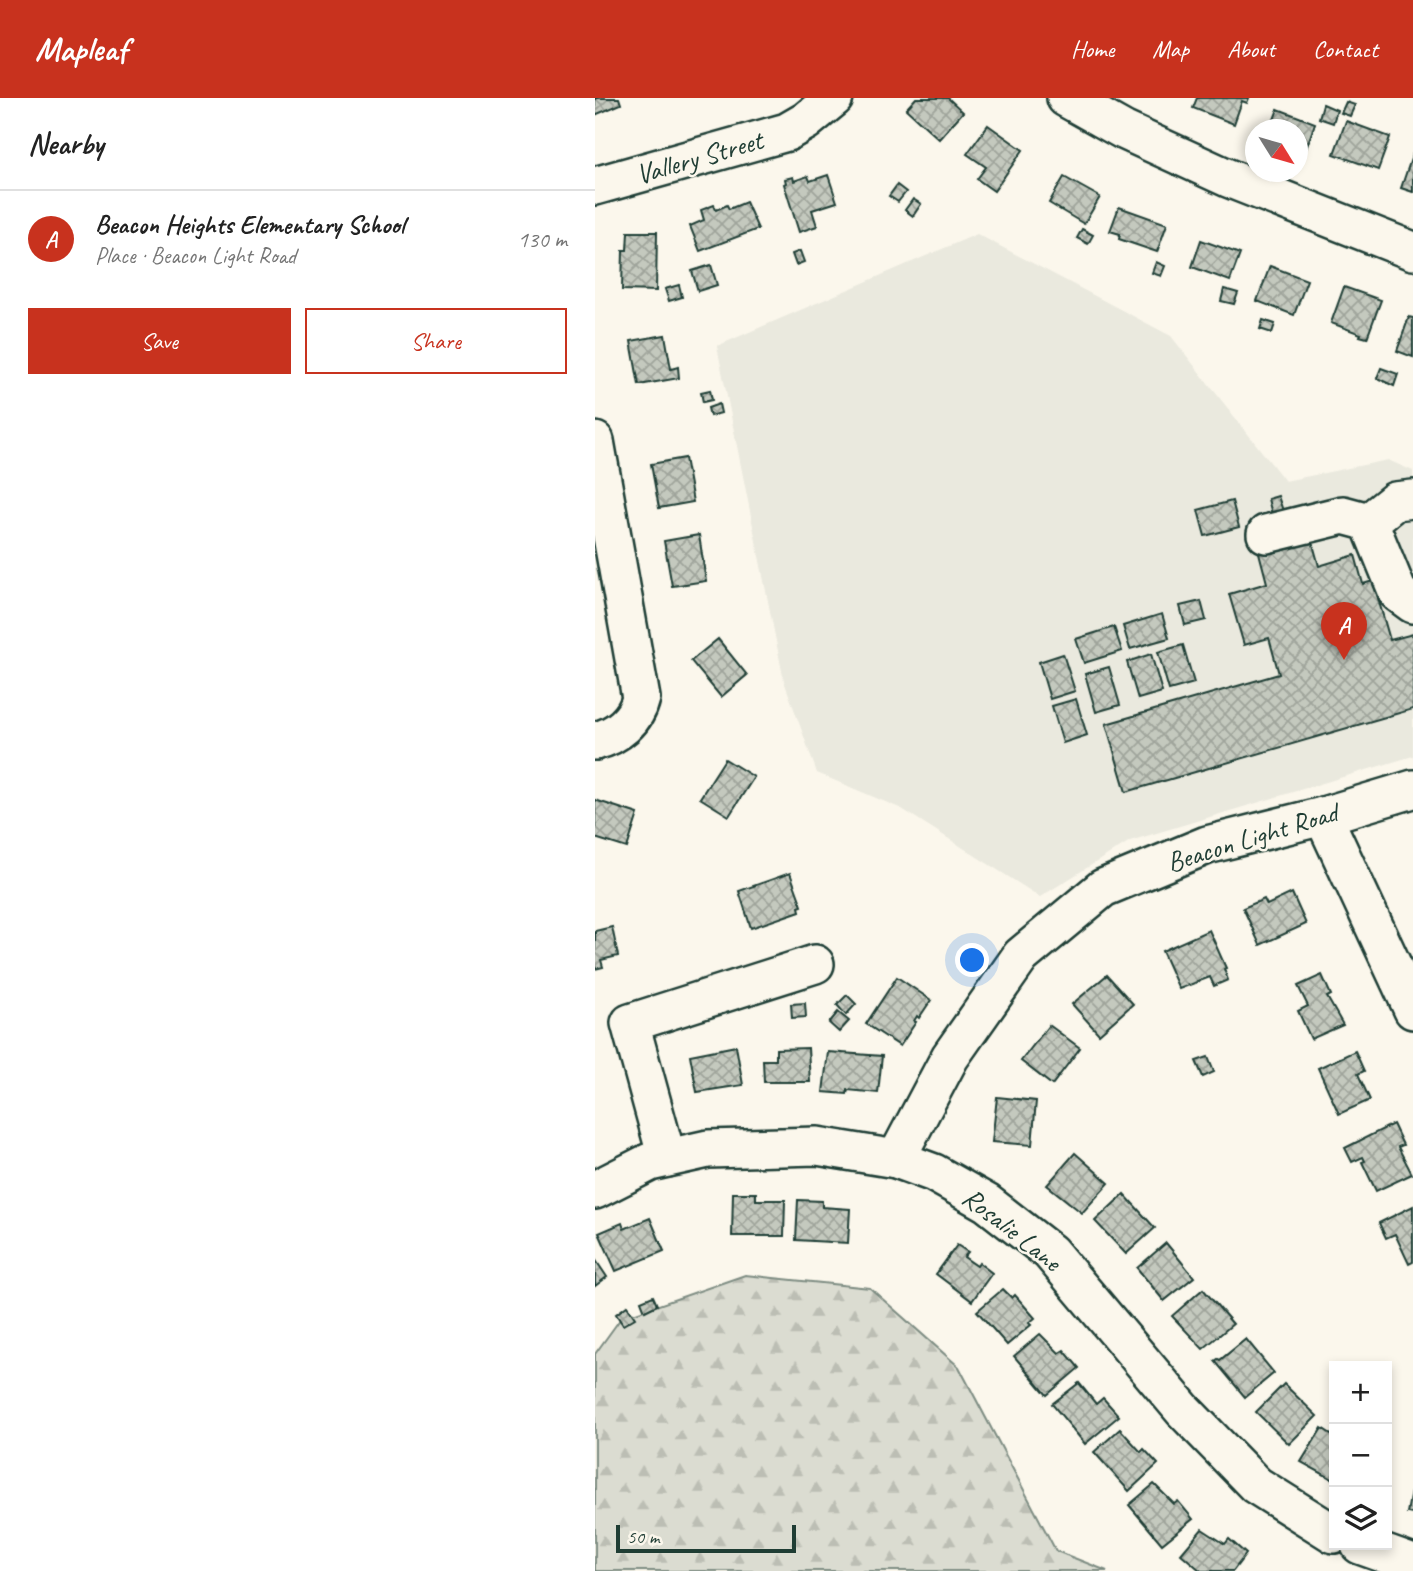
<!DOCTYPE html>
<meta charset="utf-8">
<style>
:root{--surface:#fff;--page:#f6f6f6;--text:#222;--muted:#767676;--line:#e0e0e0;--accent:#c8321e}
body{margin:0;font-family:Caveat,sans-serif;background:var(--page);color:var(--text)}
.controls{position:absolute;right:21px;bottom:21px;display:grid;overflow:hidden;border-radius:0px;box-shadow:0 4px 10px #0003}
.controls button{width:63px;height:63px;display:grid;place-items:center;padding:0;border:0;border-bottom:2px solid var(--line);background:var(--surface);color:var(--text);font:35px sans-serif}
.compass{position:absolute;left:650px;top:21px;width:63px;height:63px;border-radius:50%;background:var(--surface);box-shadow:0 4px 10px #0003;rotate:127deg}
.scale{position:absolute;left:21px;bottom:18px;width:180px;box-sizing:border-box;padding-left:7px;border:4px solid #1f3d34;border-top:0;font-size:19px;line-height:24px;white-space:nowrap;color:#1f3d34;-webkit-text-stroke:5px #fbf7ec;paint-order:stroke}
.you{position:absolute;left:378px;top:863px;width:24px;height:24px;margin:-18px;border:5px solid #fff;border-radius:50%;background:#1a73e8;box-shadow:0 0 0 10px #1a73e833}
.badge{display:grid;place-items:center;width:46px;height:46px;border-radius:50%;background:var(--accent);color:#fff;font-size:23px;font-weight:700}
.pin{position:absolute;translate:-50% -58px;filter:drop-shadow(0 2px 4px #0008)}
.pin::after{content:'';position:absolute;top:37px;width:24px;height:21px;background:inherit;clip-path:polygon(0 0,100% 0,50% 100%)}
.list{margin:0;padding:0;list-style:none}
h2{display:flex;justify-content:space-between;align-items:center;height:91px;margin:0;padding:0 28px;font-size:30px}
h2 small{font-size:23px;font-weight:400;color:var(--muted)}
.list li{display:grid;grid-template-columns:46px 1fr auto;gap:21px;align-items:center;box-sizing:border-box;height:98px;padding:0 28px;border-top:2px solid var(--line)}
.list b{display:block;font-size:26px;white-space:nowrap}
.list p{margin:0;font-size:23px;white-space:nowrap;color:var(--muted)}
.list em{font-size:23px;font-style:normal;color:var(--muted)}
.actions{display:flex;gap:14px;padding:21px 28px}
.actions a{flex:1;padding:16px 0;border:2px solid var(--accent);border-radius:0px;text-align:center;font-size:24px;color:var(--accent)}
.actions .main{background:var(--accent);color:#fff}
.icon{flex:none;width:38px;height:38px;fill:none;stroke:currentColor;stroke-width:2;stroke-linecap:round;stroke-linejoin:round}
.map{position:relative;flex:none;width:818px;height:1473px;overflow:hidden}
header{display:flex;align-items:center;gap:42px;box-sizing:border-box;height:98px;padding:0 35px;background:var(--accent);color:#fff}
header strong{font-size:33px}
nav{display:flex;gap:38px;margin-inline-start:auto;font-size:24px}
main{display:flex}
aside{flex:1;background:var(--surface)}
.map>svg:first-child{display:block}
.built{fill:#eae9de}
.forest{fill:url(#forest-firs);stroke:#7d8c82;stroke-width:2}
.building{fill:url(#building-cross-hatch);stroke:#1f3d34;stroke-width:2}
.lines{fill:none;stroke-linecap:round;stroke-linejoin:round}
.minor-casing{stroke:#1f3d34;stroke-width:42}
.minor{stroke:#fbf7ec;stroke-width:37}
.labels{text-anchor:middle;dominant-baseline:central;stroke-width:5;stroke-linejoin:round;paint-order:stroke}
.street-label{font-size:28px;fill:#1f3d34;stroke:#fbf7ec}
</style>
<header>
<strong>Mapleaf</strong>
<nav><a>Home</a><a>Map</a><a>About</a><a>Contact</a></nav>
</header>
<main>
<aside>
<h2>Nearby<small></small></h2>
<ul class="list">
<li><span class="badge">A</span><div><b>Beacon Heights Elementary School</b><p>Place · Beacon Light Road</p></div><em>130 m</em></li>
</ul>
<div class="actions"><a class="main">Save</a><a>Share</a></div>
</aside>
<div class="map">
<svg width="818" height="1473" viewBox="0 0 818 1473">
<defs>
<pattern id="forest-firs" width="22" height="20" patternUnits="userSpaceOnUse" patternTransform="scale(1.75)"><rect width="22" height="20" fill="#dbdcd1"/><path d="M5 1l3.5 6h-7zM16 11l3.5 6h-7z" fill="#bcbeb4"/></pattern>
<pattern id="building-cross-hatch" width="8" height="8" patternUnits="userSpaceOnUse" patternTransform="scale(1.75)"><rect width="8" height="8" fill="#c4c9be"/><path d="M0 0l8 8M0 8l8-8" fill="none" stroke="#9fa49b"/></pattern>
</defs>
<rect width="100%" height="100%" fill="#fbf7ec"/>
<filter id="ink" filterUnits="userSpaceOnUse"><feTurbulence type="fractalNoise" baseFrequency=".0143" numOctaves="2"/><feDisplacementMap in="SourceGraphic" scale="14" xChannelSelector="R" yChannelSelector="G"/><feConvolveMatrix kernelMatrix="1 2 1 2 8 2 1 2 1" color-interpolation-filters="sRGB"/></filter>
<g filter="url(#ink)">
<!-- built -->
<polygon class="built" points="382,136 576,238 690,383 793,362 818,373 818,658 535,743 445,799 307,711 222,675 189,583 122,248"/>
<!-- forest -->
<polygon class="forest" points="150,1177 275,1190 364,1269 461,1453 512,1473 0,1473 0,1256 26,1220"/>
<!-- building -->
<g class="building">
<polygon points="0,0 24,0 26,6 0,17"/>
<polygon points="321,0 353,0 368,14 344,41 311,11"/>
<polygon points="602,0 654,0 652,5 647,3 639,26 598,10"/>
<polygon points="751,4 760,7 755,18 746,15"/>
<polygon points="728,6 742,12 738,25 724,20"/>
<polygon points="683,11 720,25 711,51 702,48 702,32 675,32"/>
<polygon points="751,23 795,39 783,72 739,56"/>
<polygon points="393,27 428,52 399,93 382,81 391,69 372,56"/>
<polygon points="818,55 818,94 806,90"/>
<polygon points="233,77 242,104 217,112 222,128 204,134 189,86 191,85 190,81 198,79 199,83 213,78 215,83"/>
<polygon points="469,79 505,99 489,126 454,105"/>
<polygon points="302,87 311,94 303,104 294,98"/>
<polygon points="318,101 326,106 318,118 310,112"/>
<polygon points="151,104 163,131 105,153 95,128 109,122 106,112 119,107 121,112 132,107 134,111"/>
<polygon points="524,109 572,126 562,154 524,141 525,136 515,133"/>
<polygon points="487,131 498,137 493,146 482,140"/>
<polygon points="33,134 62,134 61,193 27,192 28,152 32,152"/>
<polygon points="606,142 645,156 635,183 597,169"/>
<polygon points="205,153 209,164 201,167 197,156"/>
<polygon points="561,164 570,168 566,178 557,175"/>
<polygon points="116,167 122,187 103,193 97,173"/>
<polygon points="675,168 712,182 699,217 662,203"/>
<polygon points="84,187 87,199 74,203 70,191"/>
<polygon points="749,189 786,202 772,240 765,238 766,236 736,225"/>
<polygon points="629,191 643,195 639,206 626,203"/>
<polygon points="814,219 818,220 818,259 802,253"/>
<polygon points="668,222 680,226 677,235 665,231"/>
<polygon points="70,237 76,271 83,269 84,280 44,287 36,243"/>
<polygon points="786,270 803,276 799,288 782,280"/>
<polygon points="115,292 117,302 108,304 106,294"/>
<polygon points="124,306 126,315 115,318 113,310"/>
<polygon points="90,360 98,404 64,410 56,366"/>
<polygon points="683,398 688,413 677,416 673,401"/>
<polygon points="637,403 644,429 610,438 603,412"/>
<polygon points="714,432 724,468 760,457 768,486 778,483 795,542 818,536 818,611 531,694 511,626 684,576 674,540 649,547 634,496 672,485 662,447"/>
<polygon points="104,437 111,483 77,488 69,443"/>
<polygon points="606,503 611,522 590,527 585,508"/>
<polygon points="567,516 574,540 535,551 528,528"/>
<polygon points="519,529 527,553 489,565 481,541"/>
<polygon points="123,541 152,577 126,599 96,563"/>
<polygon points="588,547 599,585 574,592 563,554"/>
<polygon points="468,556 480,593 455,601 444,564"/>
<polygon points="556,556 567,594 543,601 532,564"/>
<polygon points="514,569 525,607 501,614 490,576"/>
<polygon points="481,601 492,637 468,645 457,608"/>
<polygon points="130,661 159,679 134,718 105,700"/>
<polygon points="0,702 43,716 32,750 0,740"/>
<polygon points="195,775 207,808 204,809 205,813 156,830 144,793"/>
<polygon points="697,795 711,826 665,847 648,810 669,801 672,807"/>
<polygon points="17,829 23,858 6,862 8,869 0,871 0,833"/>
<polygon points="614,832 631,870 629,871 633,882 619,888 615,879 584,891 567,853"/>
<polygon points="512,877 538,906 504,936 477,906"/>
<polygon points="727,877 736,897 732,899 748,927 716,941 703,913 713,908 703,888"/>
<polygon points="302,879 336,902 324,920 322,918 319,923 321,924 305,948 271,926"/>
<polygon points="252,897 261,906 251,917 242,907"/>
<polygon points="210,905 211,919 197,920 196,906"/>
<polygon points="243,914 254,923 244,934 234,925"/>
<polygon points="454,927 485,950 457,987 426,963"/>
<polygon points="141,948 148,987 102,994 95,957"/>
<polygon points="213,950 215,984 169,984 168,962 181,962 181,951"/>
<polygon points="760,953 769,973 763,976 775,1002 744,1016 723,970"/>
<polygon points="233,954 287,958 283,995 253,992 252,996 228,994"/>
<polygon points="613,959 619,974 608,979 601,963"/>
<polygon points="402,999 441,1003 437,1047 397,1044"/>
<polygon points="798,1026 808,1047 803,1049 817,1076 781,1093 767,1064 770,1063 768,1059 757,1064 750,1050"/>
<polygon points="480,1055 514,1085 487,1115 452,1087"/>
<polygon points="138,1095 161,1095 161,1102 190,1102 189,1138 137,1138"/>
<polygon points="529,1096 560,1130 531,1156 500,1123"/>
<polygon points="203,1102 227,1103 227,1109 255,1111 253,1145 201,1142"/>
<polygon points="818,1108 818,1164 814,1166 800,1136 791,1140 784,1125"/>
<polygon points="55,1120 69,1153 21,1173 4,1135 27,1125 29,1131"/>
<polygon points="571,1145 599,1179 569,1203 542,1170"/>
<polygon points="362,1147 373,1154 369,1159 382,1168 384,1165 397,1175 377,1203 341,1176"/>
<polygon points="0,1161 12,1179 0,1188"/>
<polygon points="408,1191 417,1200 420,1197 440,1220 434,1225 436,1227 412,1247 382,1213"/>
<polygon points="608,1191 638,1226 608,1251 577,1218"/>
<polygon points="58,1198 62,1207 50,1213 46,1203"/>
<polygon points="32,1208 40,1220 28,1227 21,1216"/>
<polygon points="445,1236 464,1255 469,1252 484,1270 452,1297 419,1258"/>
<polygon points="651,1241 679,1275 650,1299 620,1263 623,1261 625,1262"/>
<polygon points="484,1285 501,1306 508,1300 524,1318 490,1346 457,1306"/>
<polygon points="689,1286 722,1318 694,1346 661,1314"/>
<polygon points="727,1330 739,1338 739,1382 706,1364"/>
<polygon points="525,1331 546,1354 549,1351 563,1366 534,1393 499,1354"/>
<polygon points="818,1383 818,1416 812,1415"/>
<polygon points="559,1386 579,1406 583,1403 598,1421 567,1446 534,1407"/>
<polygon points="607,1431 630,1446 634,1441 651,1456 638,1473 606,1473 586,1456"/>
</g>
<g class="lines">
<defs>
<g id="minor">
<polyline points="471,0 528,32 633,80 818,153"/>
<polyline points="0,88 192,34 211,23 239,0"/>
<path d="M 0,343 L 46,600 C 41,622 22,638 0,643"/>
<polyline points="774,424 800,403 818,401"/>
<polyline points="671,436 748,417 774,424 803,495 818,506"/>
<polyline points="728,718 818,912"/>
<polyline points="72,1060 35,925 220,866"/>
<polyline points="301,1061 355,959 426,858 508,790 612,747 728,718 818,691"/>
<polyline points="0,1092 55,1064 113,1051 222,1048 301,1061 339,1075 392,1105 455,1154 588,1312 661,1387 739,1436"/>
<polyline points="765,1447 818,1466"/>
</g>
</defs>
<!-- minor casing -->
<use href="#minor" class="minor-casing"/>
<!-- minor -->
<use href="#minor" class="minor"/>
</g>
</g>
<g class="labels">
<!-- street labels -->
<g class="street-label">
<text transform="translate(104 59) rotate(-16)">Vallery Street</text>
<text transform="translate(657 739) rotate(-17)">Beacon Light Road</text>
<text transform="translate(417 1131) rotate(38)">Rosalie Lane</text>
</g>
</g>
</svg>
<div class="controls">
<button>+</button>
<button>−</button>
<button><svg class="icon" aria-label="layers" viewBox="0 0 24 24"><path d="M12 4l9 5-9 5-9-5zM3 14l9 5 9-5"/></svg></button>
</div>
<svg class="compass" viewBox="-18 -18 36 36"><path d="M0-13l5 13h-10z" fill="#e53935"/><path d="M0 13l5-13h-10z" fill="#767676"/></svg>
<div class="scale">50 m</div>
<div class="you"></div>
<div class="pin badge" style="left:749px;top:562px">A</div>
</div>
</main>
